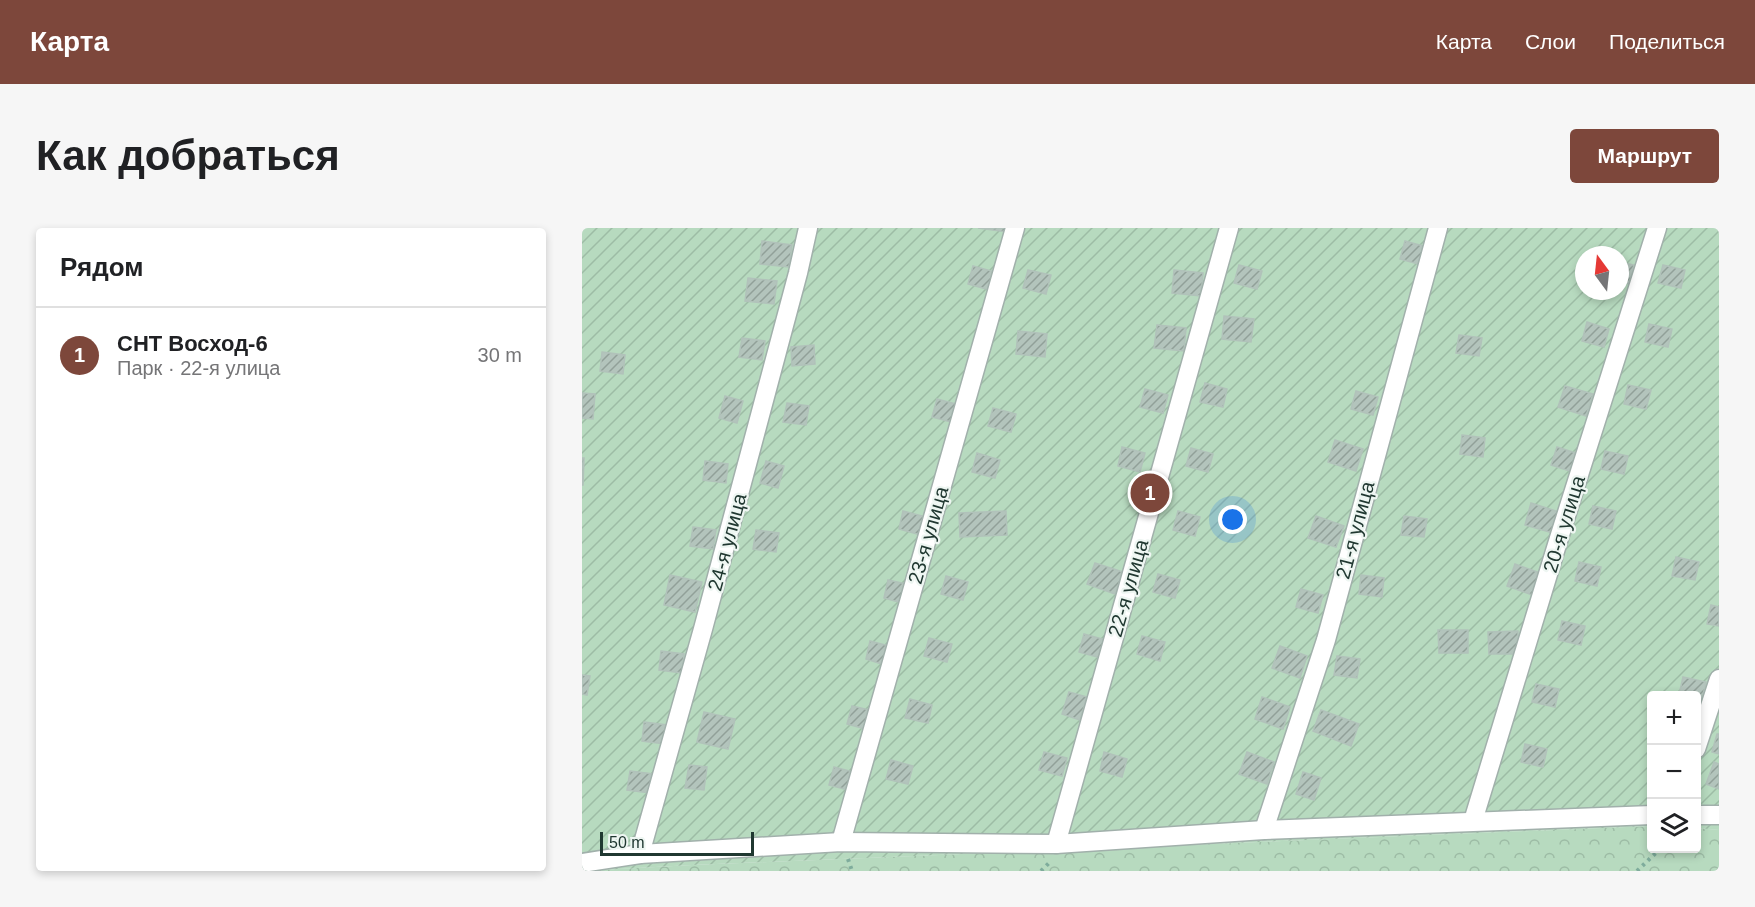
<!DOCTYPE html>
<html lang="ru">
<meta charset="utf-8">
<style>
:root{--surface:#fff;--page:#f6f6f6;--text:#202124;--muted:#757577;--line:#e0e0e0;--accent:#7d473b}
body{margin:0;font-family:Helvetica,sans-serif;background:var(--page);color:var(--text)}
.controls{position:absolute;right:18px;bottom:18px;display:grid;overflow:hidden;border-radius:6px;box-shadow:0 3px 9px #0003}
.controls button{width:54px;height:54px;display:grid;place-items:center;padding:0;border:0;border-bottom:2px solid var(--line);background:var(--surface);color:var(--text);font:30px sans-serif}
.compass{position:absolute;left:993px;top:18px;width:54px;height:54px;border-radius:50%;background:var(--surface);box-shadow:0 3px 9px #0003;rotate:345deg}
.scale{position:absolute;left:18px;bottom:15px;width:154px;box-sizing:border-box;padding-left:6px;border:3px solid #203831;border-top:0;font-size:16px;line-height:21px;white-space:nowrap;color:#203831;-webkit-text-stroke:4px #eef6f2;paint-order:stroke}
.you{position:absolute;left:651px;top:292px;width:21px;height:21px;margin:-15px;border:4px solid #fff;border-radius:50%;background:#1a73e8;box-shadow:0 0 0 9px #1a73e833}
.badge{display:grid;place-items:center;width:39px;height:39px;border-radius:50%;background:var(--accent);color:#fff;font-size:20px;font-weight:700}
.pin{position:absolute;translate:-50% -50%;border:3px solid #fff;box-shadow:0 2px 6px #0006}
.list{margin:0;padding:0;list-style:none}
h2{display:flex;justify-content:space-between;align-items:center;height:78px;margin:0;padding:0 24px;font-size:26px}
h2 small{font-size:20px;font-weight:400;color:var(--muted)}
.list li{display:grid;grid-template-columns:39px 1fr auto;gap:18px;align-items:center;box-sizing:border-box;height:96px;padding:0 24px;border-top:2px solid var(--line)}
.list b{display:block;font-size:22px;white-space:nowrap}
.list p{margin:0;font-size:20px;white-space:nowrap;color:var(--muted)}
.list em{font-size:20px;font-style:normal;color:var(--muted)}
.icon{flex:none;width:33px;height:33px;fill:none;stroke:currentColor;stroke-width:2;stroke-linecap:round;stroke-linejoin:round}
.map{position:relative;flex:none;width:1137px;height:643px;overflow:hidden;border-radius:6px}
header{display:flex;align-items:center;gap:36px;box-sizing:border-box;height:84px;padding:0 30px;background:var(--accent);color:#fff}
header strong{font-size:28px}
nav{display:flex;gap:33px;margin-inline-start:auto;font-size:21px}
.intro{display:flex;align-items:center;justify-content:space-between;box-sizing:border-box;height:144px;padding:0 36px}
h1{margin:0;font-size:42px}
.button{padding:15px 27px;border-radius:6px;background:var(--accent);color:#fff;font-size:21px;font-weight:700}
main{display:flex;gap:36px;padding:0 36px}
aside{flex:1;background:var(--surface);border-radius:6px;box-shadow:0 3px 9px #0003}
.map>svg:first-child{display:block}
.forest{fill:url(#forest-crowns)}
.garden{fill:url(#garden-furrows);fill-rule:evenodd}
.building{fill:url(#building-hatch);stroke:#b1c2ba;stroke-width:1.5}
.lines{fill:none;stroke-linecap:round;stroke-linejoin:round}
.minor-casing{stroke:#a1b0ab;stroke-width:21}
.path{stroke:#7fac9c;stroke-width:4;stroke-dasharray:3 4.5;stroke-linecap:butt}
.minor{stroke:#fff;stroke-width:18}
.labels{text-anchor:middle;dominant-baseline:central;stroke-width:4.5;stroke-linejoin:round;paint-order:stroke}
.street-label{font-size:20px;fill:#203831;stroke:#eef6f2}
</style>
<header>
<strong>Карта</strong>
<nav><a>Карта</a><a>Слои</a><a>Поделиться</a></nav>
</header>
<div class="intro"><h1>Как добраться</h1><a class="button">Маршрут</a></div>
<main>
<aside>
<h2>Рядом<small></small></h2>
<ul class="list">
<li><span class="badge">1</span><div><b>СНТ Восход-6</b><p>Парк · 22-я улица</p></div><em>30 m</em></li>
</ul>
</aside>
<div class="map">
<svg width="1137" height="643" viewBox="0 0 1137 643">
<defs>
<pattern id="forest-crowns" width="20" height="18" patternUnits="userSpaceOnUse" patternTransform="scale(1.5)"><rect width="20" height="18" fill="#b7dabf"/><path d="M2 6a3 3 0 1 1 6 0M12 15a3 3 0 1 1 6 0" fill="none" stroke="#9dbca5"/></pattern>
<pattern id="garden-furrows" width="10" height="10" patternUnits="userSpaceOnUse" patternTransform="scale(1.5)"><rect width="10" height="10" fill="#b7dabf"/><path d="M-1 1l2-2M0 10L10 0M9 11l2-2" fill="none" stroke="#9dbca5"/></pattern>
<pattern id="building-hatch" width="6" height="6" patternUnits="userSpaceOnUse" patternTransform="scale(1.5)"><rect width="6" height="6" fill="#b3c4bc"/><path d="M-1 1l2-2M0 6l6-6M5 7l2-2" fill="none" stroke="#91a099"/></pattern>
</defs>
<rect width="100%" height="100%" fill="#dee9e4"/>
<!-- forest -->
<polygon class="forest" points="1069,598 1070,620 1114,620 1115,600 1137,602 1137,643 0,643 110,637"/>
<!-- garden -->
<path class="garden" d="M 0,0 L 1137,0 L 1137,602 L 1115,600 L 1114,467 L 1070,467 L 1069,598 L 110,637 L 0,643 ZM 1002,27 L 1038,27 L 1038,63 L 1002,63 Z"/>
<!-- building -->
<g class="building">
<polygon points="396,0 425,0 425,4"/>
<polygon points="180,13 210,17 207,39 178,36"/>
<polygon points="823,13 845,19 840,37 818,31"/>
<polygon points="1038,34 1052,37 1047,56 1038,54"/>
<polygon points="657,37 680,43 675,61 652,55"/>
<polygon points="1081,37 1103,42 1099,60 1076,55"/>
<polygon points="391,38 413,44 408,62 386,56"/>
<polygon points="446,42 469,47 464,66 441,60"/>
<polygon points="592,42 621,45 619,68 590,65"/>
<polygon points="166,50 195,53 192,76 163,73"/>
<polygon points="642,88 672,91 669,114 640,111"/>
<polygon points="1005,94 1027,101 1022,119 1000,113"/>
<polygon points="1067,96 1090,101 1086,119 1063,114"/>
<polygon points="575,97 604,100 602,123 572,120"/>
<polygon points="436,103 465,106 463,129 434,126"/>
<polygon points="877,107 900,110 897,128 874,125"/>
<polygon points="160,110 183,113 180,132 157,129"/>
<polygon points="232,117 233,136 210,138 209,119"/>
<polygon points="20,124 43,127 41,146 18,143"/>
<polygon points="623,155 645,161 641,179 618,174"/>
<polygon points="1046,157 1069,162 1064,181 1042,176"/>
<polygon points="983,158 1011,166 1004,188 976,179"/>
<polygon points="563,161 586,167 581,185 558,179"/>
<polygon points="774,163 796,169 791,187 769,181"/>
<polygon points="0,165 13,166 11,191 0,190"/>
<polygon points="143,168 161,173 155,195 137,190"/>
<polygon points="355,171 378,177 373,195 350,189"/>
<polygon points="205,175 227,178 224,197 201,194"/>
<polygon points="411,180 434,186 429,204 406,198"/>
<polygon points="880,207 903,210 901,229 878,226"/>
<polygon points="753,212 781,221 774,243 746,234"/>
<polygon points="540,219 563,225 558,244 536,238"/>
<polygon points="975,219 997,226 991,244 969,237"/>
<polygon points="609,220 631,226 626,244 604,238"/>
<polygon points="1023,223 1046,228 1042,246 1019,241"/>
<polygon points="395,225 418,232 413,250 390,244"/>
<polygon points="0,230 2,230 1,257 0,257"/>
<polygon points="123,233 146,236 144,255 121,252"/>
<polygon points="184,233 202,238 196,260 178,255"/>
<polygon points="949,275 977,284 971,305 943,297"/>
<polygon points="1011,278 1034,283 1030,301 1007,296"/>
<polygon points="321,283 344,289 339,307 317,301"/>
<polygon points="424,283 425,307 378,309 377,285"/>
<polygon points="596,283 618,289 613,308 591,302"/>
<polygon points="734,288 762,298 754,319 726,310"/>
<polygon points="822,288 845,291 842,309 819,307"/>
<polygon points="111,299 134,302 131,321 108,318"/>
<polygon points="174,302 197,305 194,324 171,321"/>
<polygon points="1094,329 1117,334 1113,352 1090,348"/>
<polygon points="997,334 1019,339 1015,358 993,353"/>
<polygon points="513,335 541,344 533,366 505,356"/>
<polygon points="933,336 961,346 953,368 925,358"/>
<polygon points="576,346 598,352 593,370 571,364"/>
<polygon points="88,347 120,354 113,384 82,377"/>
<polygon points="779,347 802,350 800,369 777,366"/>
<polygon points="364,348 386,354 381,372 359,366"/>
<polygon points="306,352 329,357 324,376 302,370"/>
<polygon points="719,361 741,367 736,385 714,379"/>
<polygon points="1129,377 1137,379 1137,398 1125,396"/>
<polygon points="980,393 1003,398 999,417 976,412"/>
<polygon points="856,402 886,402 886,425 857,425"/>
<polygon points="936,403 936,426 907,426 906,404"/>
<polygon points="502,406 524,412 519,430 497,424"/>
<polygon points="560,408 583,414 578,433 555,426"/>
<polygon points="347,410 370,416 365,434 342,428"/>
<polygon points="288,413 311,419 306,438 284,431"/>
<polygon points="698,418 725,428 718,450 690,440"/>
<polygon points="79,423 102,426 100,445 77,442"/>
<polygon points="755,428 778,431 775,450 752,447"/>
<polygon points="0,447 8,448 5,467 0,466"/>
<polygon points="1101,449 1124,454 1120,472 1114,471 1114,467 1097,467"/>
<polygon points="954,456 977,461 973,479 950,474"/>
<polygon points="487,464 505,469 498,492 480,486"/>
<polygon points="680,469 708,479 701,501 673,491"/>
<polygon points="328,471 350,477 346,495 323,490"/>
<polygon points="270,478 292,483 287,502 265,496"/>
<polygon points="739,482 777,496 769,518 731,503"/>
<polygon points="122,484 153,491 146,521 115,514"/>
<polygon points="62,494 85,497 83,516 60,513"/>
<polygon points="1135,506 1137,506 1137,526 1130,524"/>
<polygon points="943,516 965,521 961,539 939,534"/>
<polygon points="462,524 485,530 480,548 457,542"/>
<polygon points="522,524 545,531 540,549 518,543"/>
<polygon points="665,524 692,534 685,556 657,546"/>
<polygon points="309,532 331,538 326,556 304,551"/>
<polygon points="1132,534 1137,536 1137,561 1124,556"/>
<polygon points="107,537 125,539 122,562 103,560"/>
<polygon points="252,539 275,545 270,563 247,557"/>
<polygon points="48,543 71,546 68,565 45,562"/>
<polygon points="721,544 739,550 732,572 714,566"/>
</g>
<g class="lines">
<defs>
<g id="minor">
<polyline points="1114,521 1137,451"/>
<polyline points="1114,587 1137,587"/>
<polyline points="891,593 977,310 1075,0"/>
<polyline points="682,602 744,412 856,0"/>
<polyline points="259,614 433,0"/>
<polyline points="474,616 647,0"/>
<polyline points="58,626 121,401 216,45 226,0"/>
<polyline points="0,635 58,626 259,614 474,616 682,602 1070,587"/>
</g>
</defs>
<!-- minor casing -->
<use href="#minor" class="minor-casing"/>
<!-- path -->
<g class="path">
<polyline points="266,631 270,643"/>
<polyline points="459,643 467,635"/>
<polyline points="1055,643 1079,620"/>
</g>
<!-- minor -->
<use href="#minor" class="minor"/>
</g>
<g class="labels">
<!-- street labels -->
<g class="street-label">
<text transform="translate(982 296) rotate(-73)">20-я улица</text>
<text transform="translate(773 302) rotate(-75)">21-я улица</text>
<text transform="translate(346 307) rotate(-74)">23-я улица</text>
<text transform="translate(145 314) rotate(-75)">24-я улица</text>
<text transform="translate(546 360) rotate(-74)">22-я улица</text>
</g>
</g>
</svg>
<div class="controls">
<button>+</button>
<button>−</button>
<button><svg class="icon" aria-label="layers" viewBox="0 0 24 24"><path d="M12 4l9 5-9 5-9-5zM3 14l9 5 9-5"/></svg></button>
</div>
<svg class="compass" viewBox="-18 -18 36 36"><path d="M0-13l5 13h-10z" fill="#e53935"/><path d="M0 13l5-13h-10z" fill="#757577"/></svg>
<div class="scale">50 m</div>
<div class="you"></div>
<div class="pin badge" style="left:568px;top:265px">1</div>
</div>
</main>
